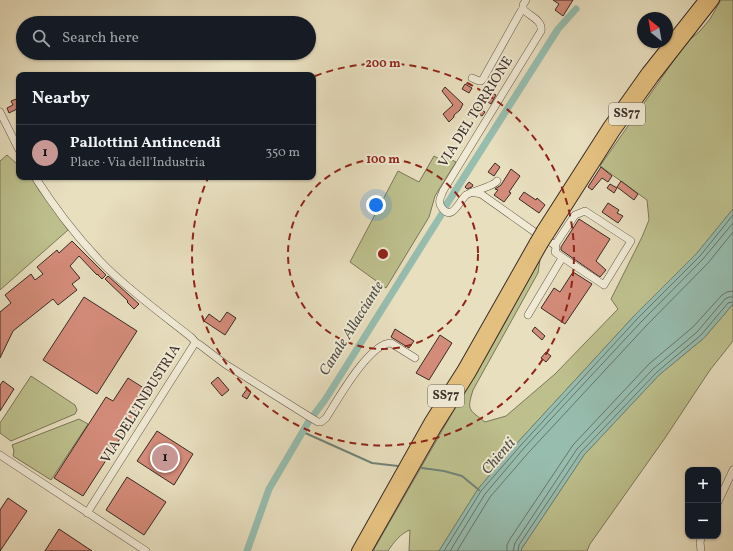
<!DOCTYPE html>
<meta charset="utf-8">
<style>
:root{--surface:#171b24;--page:#242831;--text:#f1f3f6;--muted:#9ea1a6;--line:#363941;--accent:#c59692}
body{margin:0;font-family:Vollkorn,serif;background:var(--page);color:var(--text)}
.controls{position:absolute;right:12px;bottom:12px;display:grid;overflow:hidden;border-radius:8px;box-shadow:0 1px 3px #0004}
.controls button{width:36px;height:36px;display:grid;place-items:center;padding:0;border:0;border-bottom:1px solid var(--line);background:var(--surface);color:var(--text);font:20px sans-serif}
.compass{position:absolute;left:637px;top:12px;width:36px;height:36px;border-radius:50%;background:var(--surface);box-shadow:0 1px 3px #0004;rotate:329deg}
.you{position:absolute;left:376px;top:205px;width:14px;height:14px;margin:-10px;border:3px solid #fff;border-radius:50%;background:#1a73e8;box-shadow:0 0 0 6px #1a73e833}
.badge{display:grid;place-items:center;width:26px;height:26px;border-radius:50%;background:var(--accent);color:#111;font-size:13px;font-weight:700}
.pin{position:absolute;translate:-50% -50%;border:2px solid #fff;box-shadow:0 1px 4px #0006}
.list{margin:0;padding:0;list-style:none}
h2{display:flex;justify-content:space-between;align-items:center;height:52px;margin:0;padding:0 16px;font-size:17px}
h2 small{font-size:13px;font-weight:400;color:var(--muted)}
.list li{display:grid;grid-template-columns:26px 1fr auto;gap:12px;align-items:center;box-sizing:border-box;height:56px;padding:0 16px;border-top:1px solid var(--line)}
.list b{display:block;font-size:15px;white-space:nowrap}
.list p{margin:0;font-size:13px;white-space:nowrap;color:var(--muted)}
.list em{font-size:13px;font-style:normal;color:var(--muted)}
.icon{flex:none;width:22px;height:22px;fill:none;stroke:currentColor;stroke-width:2;stroke-linecap:round;stroke-linejoin:round}
.map{position:relative;flex:none;width:733px;height:551px;overflow:hidden}
.search{position:absolute;background:var(--surface);box-shadow:0 1px 3px #0004;left:16px;top:16px;width:300px;height:44px;display:flex;align-items:center;gap:10px;box-sizing:border-box;padding:0 14px;border-radius:22px;color:var(--muted);font-size:15px}
.panel{position:absolute;background:var(--surface);box-shadow:0 1px 3px #0004;left:16px;top:72px;width:300px;height:108px;border-radius:8px}
.map>svg:first-child{display:block}
.green{fill:#bdc08d;stroke:#7b765a}
.water{fill:#97bdaf;stroke:#718378}
.lines{fill:none;stroke-linecap:round;stroke-linejoin:round}
.shore{stroke:#68746a;stroke-width:1}
.stream{stroke:#718378;stroke-width:2}
.canal{stroke:#97bdaf;stroke-width:7}
.building{fill:#d48c7a;stroke:#392b26}
.minor-casing{stroke:#65584c;stroke-width:8}
.highway-casing{stroke:#392b26;stroke-width:12}
.minor{stroke:#f0ead5;stroke-width:7}
.highway{stroke:#e4c080;stroke-width:10}
.highway-bridge-casing{stroke:#392b26;stroke-width:12;stroke-linecap:butt}
.highway-bridge{stroke:#e4c080;stroke-width:10}
.ring{fill:none;stroke:#8f2418;stroke-width:2;stroke-dasharray:7 5}
.labels{text-anchor:middle;dominant-baseline:central;stroke-width:4;stroke-linejoin:round;paint-order:stroke}
.shield{fill:#f0ead5;stroke:#70645a;stroke-width:1}
.shield-label{font-size:13px;font-weight:bold;fill:#392b26}
.street-label{font-size:14px;fill:#392b26;stroke:#f0ead5}
.water-label{font-size:15px;font-style:italic;fill:#505048;stroke:#f0ead5}
.centre{fill:#8f2418;stroke:#f0ead5;stroke-width:2}
.ring-label{font-size:12px;text-anchor:middle;font-weight:bold;fill:#8f2418;stroke:#f0ead5;stroke-width:4;stroke-linejoin:round;paint-order:stroke}
</style>
<div class="map">
<svg width="733" height="551" viewBox="0 0 733 551">
<rect width="100%" height="100%" fill="#e8dfbf"/>
<filter id="stains"><feTurbulence type="fractalNoise" baseFrequency=".005" numOctaves="4"/><feColorMatrix values="0 0 0 0 .2 0 0 0 0 .09 0 0 0 0 .02 0 0 0 .5 -.17"/></filter>
<radialGradient id="worn" r=".72"><stop offset=".6" stop-color="#630" stop-opacity="0"/><stop offset="1" stop-color="#630" stop-opacity=".3"/></radialGradient>
<!-- green -->
<g class="green">
<path d="M 721,0 L 733,0 L 733,209 L 697,253 L 635,315 L 518,442 L 478,489 L 439,551 L 409,551 L 410,530 C 401,533 393,543 388,551 L 373,551 L 540,260 L 538,273 L 473,390 C 467,410 468,409 485,422 L 506,416 L 555,374 L 618,309 L 611,299 L 642,237 L 649,220 L 647,200 L 600,166 L 686,43 L 700,31 L 710,19 Z"/>
<polygon points="7,155 17,164 19,163 19,177 31,177 39,190 68,230 0,290 0,161"/>
<polygon points="434,156 441,160 444,156 456,162 435,196 429,217 386,288 350,262 398,171 419,182"/>
<polygon points="733,304 733,341 710,370 665,438 590,544 587,551 521,551 522,548 584,455 659,375 704,338"/>
<polygon points="31,376 75,405 77,410 75,414 11,441 0,433 0,423"/>
<polygon points="79,419 88,424 51,480 13,456 14,451 12,445"/>
</g>
<!-- water -->
<polygon class="water" points="733,209 733,304 704,338 659,375 584,455 522,548 521,551 439,551 478,489 518,442 635,315 697,253"/>
<g class="lines">
<!-- shore -->
<g class="shore">
<polyline points="444,551 481,491 521,445 638,318 700,256 733,215"/>
<polyline points="450,551 485,494 524,448 641,322 703,259 733,223"/>
<polyline points="457,551 490,497 529,452 646,326 708,263 733,232"/>
<polyline points="507,551 507,545 510,539 573,445 649,364 693,327 722,295 727,292 733,291"/>
<polyline points="513,551 515,543 577,449 653,369 697,332 725,299 729,297 733,297"/>
<polyline points="518,551 519,545 581,452 657,372 701,335 728,303 733,302"/>
</g>
<!-- stream -->
<g class="stream">
<polyline points="303,432 372,463 398,466"/>
<polyline points="422,468 444,471 462,476 479,490"/>
</g>
<!-- canal -->
<polyline class="canal" points="247,551 269,489 309,421 325,400 443,212 445,207 558,29 576,9"/>
</g>
<!-- building -->
<g class="building">
<polygon points="553,0 573,0 563,16 555,10 559,4"/>
<polygon points="465,84 472,88 469,93 462,89"/>
<polygon points="445,87 463,104 460,110 454,115 454,117 449,122 443,114 453,105 442,91"/>
<polygon points="485,90 496,95 491,104 481,98"/>
<polygon points="19,98 19,108 9,113 7,108 13,105 11,101"/>
<polygon points="477,107 485,112 482,116 474,111"/>
<polygon points="495,163 500,167 494,176 488,172"/>
<polygon points="601,167 612,176 608,182 602,178 592,190 588,187"/>
<polygon points="511,169 520,176 509,192 511,193 504,202 494,195 498,190 495,189 501,185"/>
<polygon points="621,181 638,194 634,200 617,187"/>
<polygon points="469,182 473,185 472,187 467,189 465,187"/>
<polygon points="610,184 617,188 614,193 607,188"/>
<polygon points="524,192 536,200 537,198 545,205 539,213 519,199"/>
<polygon points="608,203 619,210 617,213 623,216 618,223 602,212"/>
<polygon points="579,219 610,239 596,261 606,270 600,277 561,250 561,247"/>
<polygon points="72,241 106,275 102,279 98,275 98,274 97,275 79,256 70,266 80,278 72,284 77,290 58,305 53,299 13,331 0,358 0,312 11,303 5,295 31,274 35,280 43,274 37,267 57,250 59,253"/>
<polygon points="573,272 592,284 565,324 541,308 554,288 560,292"/>
<polygon points="108,276 139,304 134,309 127,302 128,301 105,279"/>
<polygon points="84,297 137,331 97,394 43,360"/>
<polygon points="227,312 236,318 225,335 204,321 209,314 220,322"/>
<polygon points="535,327 545,336 542,340 532,331"/>
<polygon points="395,329 414,341 409,348 391,337"/>
<polygon points="440,335 452,343 429,380 416,373"/>
<polygon points="546,352 551,356 546,362 541,358"/>
<polygon points="218,377 229,390 222,396 211,383"/>
<polygon points="128,378 150,392 83,496 54,478 106,397 113,401"/>
<polygon points="3,381 14,389 0,411 0,385"/>
<polygon points="247,389 251,392 247,399 242,396"/>
<polygon points="157,431 193,454 174,485 137,461"/>
<polygon points="127,477 166,502 144,535 106,510"/>
<polygon points="8,498 27,511 0,551 0,510"/>
<polygon points="59,529 92,551 45,551"/>
</g>
<g class="lines">
<defs>
<g id="minor">
<polyline points="523,9 523,5 526,0"/>
<polyline points="472,78 479,81 481,81 483,79 521,11 523,9"/>
<polyline points="0,112 19,150"/>
<path d="M 35,177 C 56,210 80,241 107,268 C 133,293 163,315 192,338 L 195,342 L 193,346 L 87,513"/>
<path d="M 497,181 C 493,187 474,190 466,195 C 460,200 452,222 442,208 C 437,202 441,197 443,191 L 541,31 C 543,20 529,16 523,9"/>
<polyline points="472,192 481,194 536,233 555,245"/>
<polygon points="585,211 631,241 604,285 556,253 555,252 556,248 555,245 575,215"/>
<polyline points="528,315 562,258"/>
<path d="M 195,342 L 200,345 L 225,364 L 308,416 L 318,422 L 321,422 L 326,418 C 337,401 369,343 391,343 L 415,358"/>
<polyline points="0,455 146,551"/>
<polyline points="718,502 733,470"/>
<polyline points="701,551 700,542 702,536"/>
</g>
<g id="highway">
<polyline points="542,230 608,127 647,72 704,0"/>
<polyline points="549,234 615,131 653,78 714,0"/>
<polyline points="357,551 430,421 463,369 535,242"/>
<polyline points="366,551 436,428 470,374 542,245"/>
</g>
</defs>
<!-- minor casing -->
<use href="#minor" class="minor-casing"/>
<!-- highway casing -->
<use href="#highway" class="highway-casing"/>
<!-- minor -->
<use href="#minor" class="minor"/>
<!-- highway -->
<use href="#highway" class="highway"/>
<defs>
<g id="highway-bridge">
<polyline points="535,242 542,230"/>
<polyline points="542,245 549,234"/>
</g>
</defs>
<!-- highway-bridge casing -->
<use href="#highway-bridge" class="highway-bridge-casing"/>
<!-- highway-bridge -->
<use href="#highway-bridge" class="highway-bridge"/>
</g>
<!-- distance rings -->
<g class="ring">
<circle cx="383" cy="254" r="95"/>
<path d="M315 76A191 191 0 1 1 208 178"/>
</g>
<g class="labels">
<!-- shield labels -->
<g class="shield">
<rect x="609" y="103" width="36" height="22" rx="3"/>
<rect x="428" y="385" width="36" height="22" rx="3"/>
</g>
<g class="shield-label">
<text x="627" y="114">SS77</text>
<text x="446" y="396">SS77</text>
</g>
<!-- street labels -->
<g class="street-label">
<text transform="translate(476 112) rotate(-58)">VIA DEL TORRIONE</text>
<text transform="translate(141 404) rotate(-58)">VIA DELL'INDUSTRIA</text>
</g>
<!-- water labels -->
<g class="water-label">
<text transform="translate(352 329) rotate(-58)">Canale Allacciante</text>
<text transform="translate(499 457) rotate(-49)">Chienti</text>
</g>
</g>
<circle cx="383" cy="254" r="6" class="centre"/>
<g class="ring-label">
<text x="383" y="67">200 m</text>
<text x="383" y="163">100 m</text>
</g>
<rect width="100%" height="100%" filter="url(#stains)"/>
<rect width="100%" height="100%" fill="url(#worn)"/>
</svg>
<div class="controls">
<button>+</button>
<button>−</button>
</div>
<svg class="compass" viewBox="-18 -18 36 36"><path d="M0-13l5 13h-10z" fill="#e53935"/><path d="M0 13l5-13h-10z" fill="#9ea1a6"/></svg>
<div class="you"></div>
<div class="pin badge" style="left:165px;top:458px">1</div>
<div class="search"><svg class="icon" aria-label="search" viewBox="0 0 24 24"><circle cx="10" cy="10" r="6"/><path d="M15 15l6 6"/></svg>Search here</div>
<section class="panel">
<h2>Nearby<small></small></h2>
<ul class="list">
<li><span class="badge">1</span><div><b>Pallottini Antincendi</b><p>Place · Via dell'Industria</p></div><em>350 m</em></li>
</ul>
</section>
</div>
